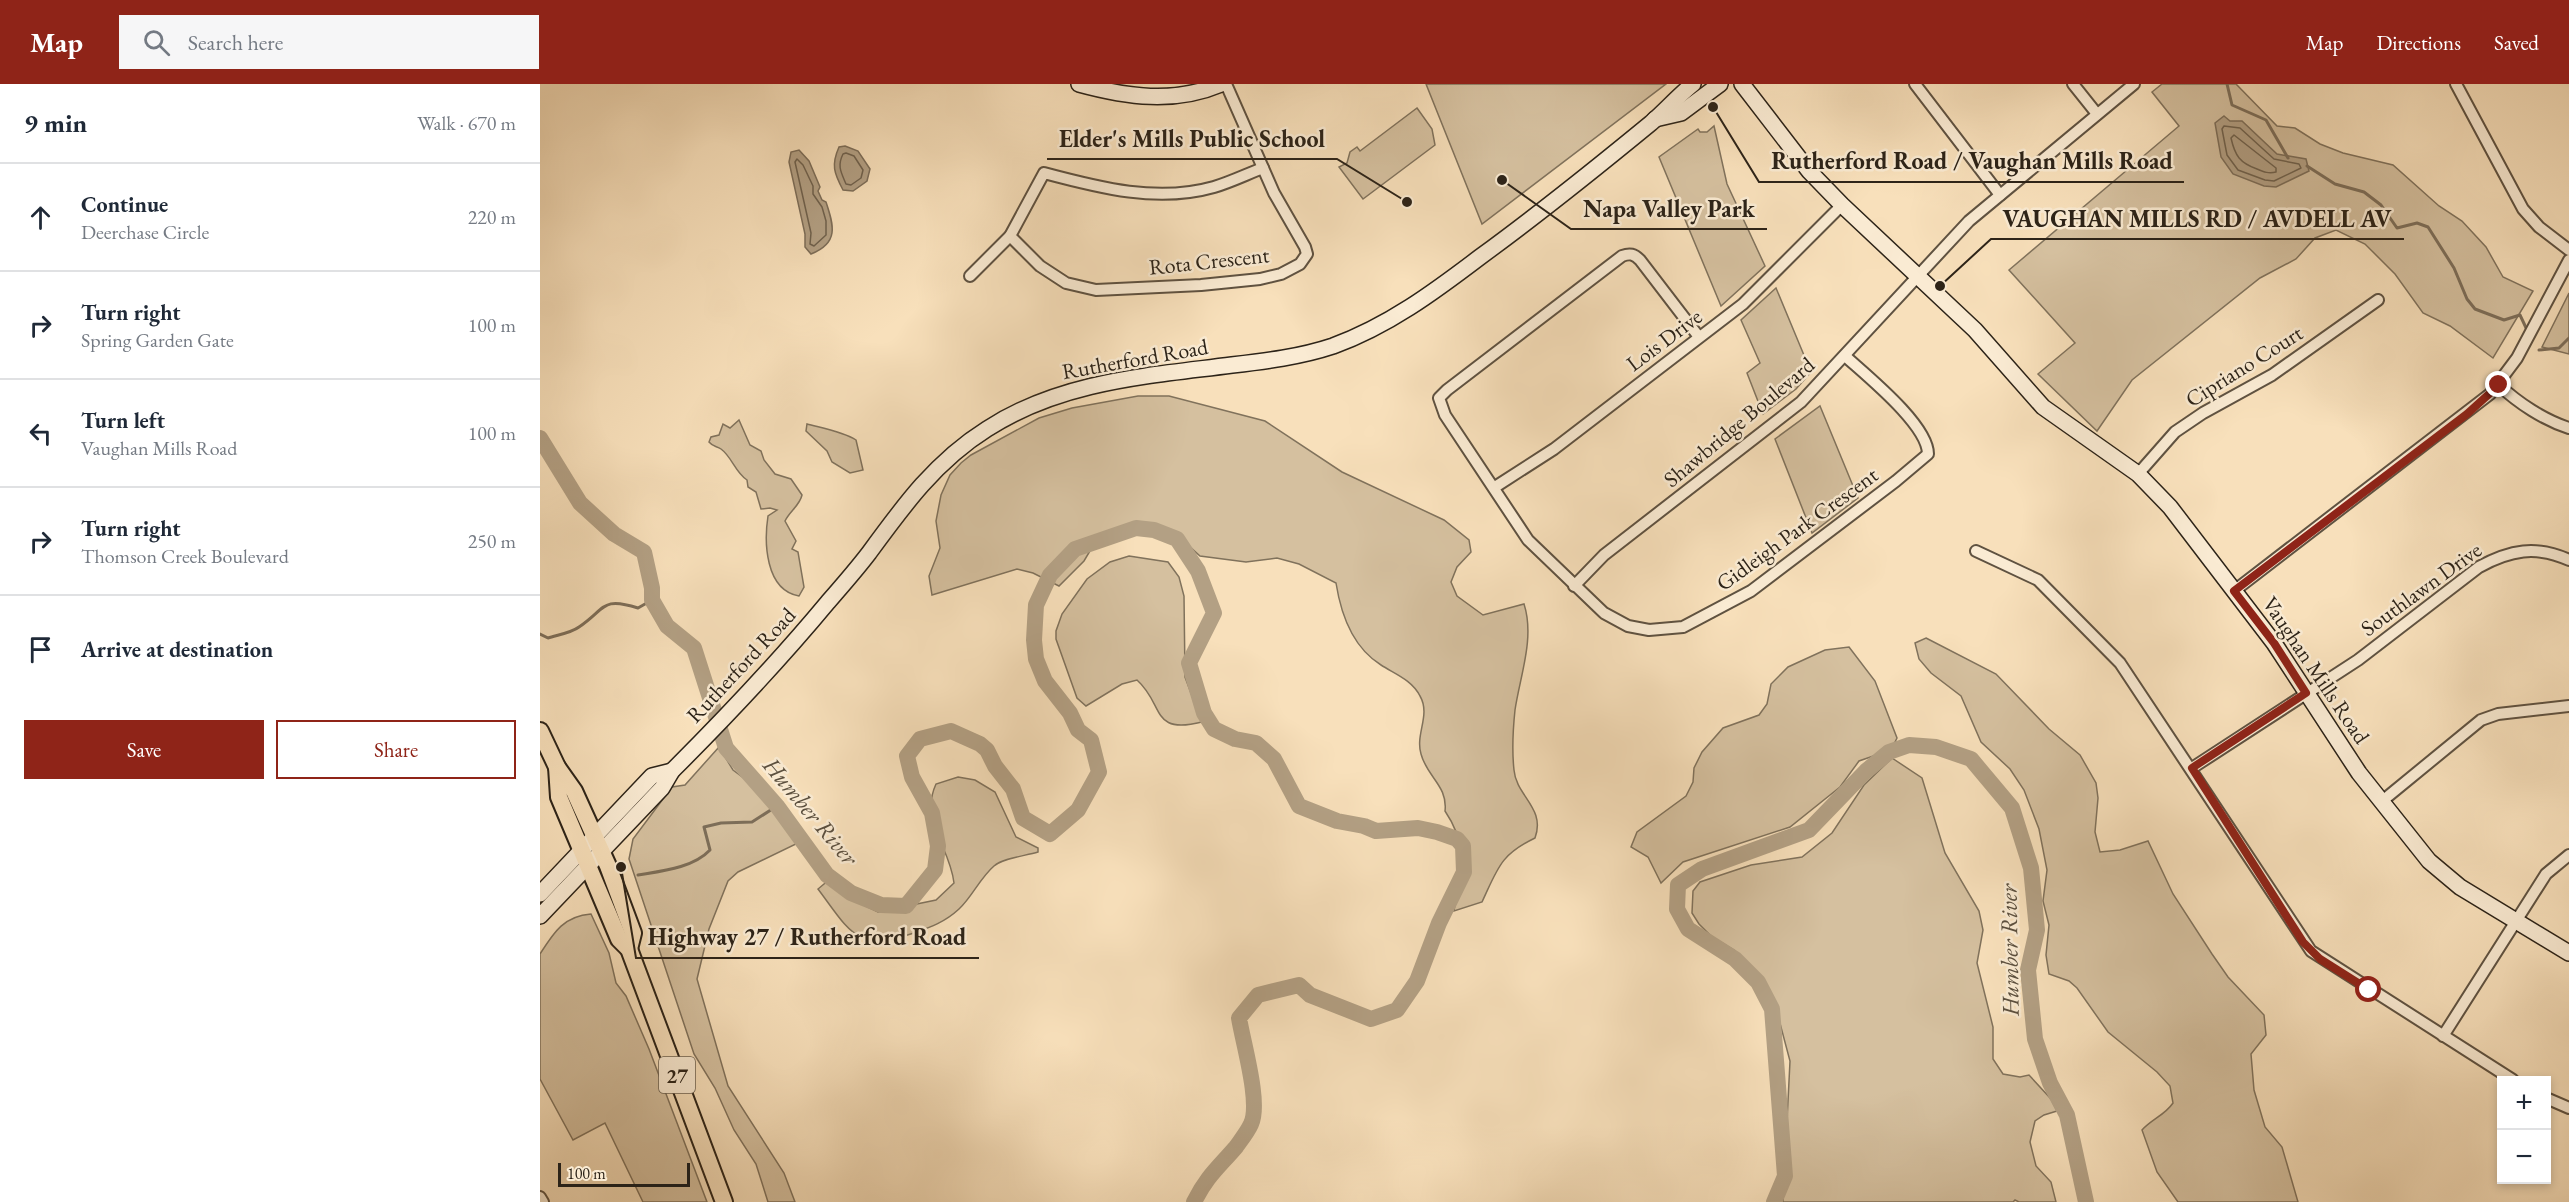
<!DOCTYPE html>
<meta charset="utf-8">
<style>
:root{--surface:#fff;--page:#f6f6f7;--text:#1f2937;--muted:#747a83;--line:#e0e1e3;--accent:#8f2418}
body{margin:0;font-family:"EB Garamond",serif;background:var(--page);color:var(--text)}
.controls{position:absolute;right:18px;bottom:18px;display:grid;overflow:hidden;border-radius:0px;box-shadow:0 3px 9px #0003}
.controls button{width:54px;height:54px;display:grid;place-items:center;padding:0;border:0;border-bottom:2px solid var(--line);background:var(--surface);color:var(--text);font:30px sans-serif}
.scale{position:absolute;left:18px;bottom:15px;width:132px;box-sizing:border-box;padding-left:6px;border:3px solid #2c2318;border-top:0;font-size:16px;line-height:21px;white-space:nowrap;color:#2c2318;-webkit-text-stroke:4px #faebd3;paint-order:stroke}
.stop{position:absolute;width:18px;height:18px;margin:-14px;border:4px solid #8f2418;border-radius:50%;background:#fff}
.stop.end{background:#8f2418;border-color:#fff;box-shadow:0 2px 6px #0008}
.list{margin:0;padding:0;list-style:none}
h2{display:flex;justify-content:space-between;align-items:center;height:78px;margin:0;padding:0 24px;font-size:26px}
h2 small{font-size:20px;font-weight:400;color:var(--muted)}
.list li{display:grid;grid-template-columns:39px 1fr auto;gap:18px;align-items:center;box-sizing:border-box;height:108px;padding:0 24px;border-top:2px solid var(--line)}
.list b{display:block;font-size:22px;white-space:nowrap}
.list p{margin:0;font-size:20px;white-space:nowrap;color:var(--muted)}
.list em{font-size:20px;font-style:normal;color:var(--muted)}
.actions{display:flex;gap:12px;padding:18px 24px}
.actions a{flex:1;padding:14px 0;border:2px solid var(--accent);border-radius:0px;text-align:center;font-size:21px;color:var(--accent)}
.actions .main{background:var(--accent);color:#fff}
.icon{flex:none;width:33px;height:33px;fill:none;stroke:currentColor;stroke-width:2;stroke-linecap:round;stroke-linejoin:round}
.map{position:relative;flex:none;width:2029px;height:1118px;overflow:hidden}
header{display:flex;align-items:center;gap:36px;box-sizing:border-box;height:84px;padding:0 30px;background:var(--accent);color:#fff}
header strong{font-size:28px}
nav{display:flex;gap:33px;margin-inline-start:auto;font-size:21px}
.search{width:420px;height:54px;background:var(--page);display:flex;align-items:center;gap:15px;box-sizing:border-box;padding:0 21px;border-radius:0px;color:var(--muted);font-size:22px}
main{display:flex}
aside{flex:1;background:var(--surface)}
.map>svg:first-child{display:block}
.green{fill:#d5c09f;stroke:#80725c;stroke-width:1.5}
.water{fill:#b3a084;stroke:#7d6e59;stroke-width:1.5}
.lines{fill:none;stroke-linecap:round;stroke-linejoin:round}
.shore{stroke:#70624e;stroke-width:1.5}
.stream{stroke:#7d6e59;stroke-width:3}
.river{stroke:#b3a084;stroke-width:16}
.street-casing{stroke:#5f5241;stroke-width:14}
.secondary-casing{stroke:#2c2318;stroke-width:18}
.primary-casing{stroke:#2c2318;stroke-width:20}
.street{stroke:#faebd3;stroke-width:10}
.secondary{stroke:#faebd3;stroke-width:15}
.primary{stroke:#f8e0bb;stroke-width:16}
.route{stroke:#8f2418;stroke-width:8}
.labels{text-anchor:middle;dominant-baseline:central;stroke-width:5;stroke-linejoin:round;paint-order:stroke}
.shield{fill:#faebd3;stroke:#6a5f50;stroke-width:1.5}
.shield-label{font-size:21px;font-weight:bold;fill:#2c2318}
.street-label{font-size:22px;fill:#2c2318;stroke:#faebd3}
.water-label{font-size:24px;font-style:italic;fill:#5b4f3e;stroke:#faebd3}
.leader{fill:none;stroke:#2c2318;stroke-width:2}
.callout-dot{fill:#2c2318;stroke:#faebd3;stroke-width:2}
.callout-label{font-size:24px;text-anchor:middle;font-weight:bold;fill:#2c2318;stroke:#faebd3;stroke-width:5;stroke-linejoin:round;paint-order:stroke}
</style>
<header>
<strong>Map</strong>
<div class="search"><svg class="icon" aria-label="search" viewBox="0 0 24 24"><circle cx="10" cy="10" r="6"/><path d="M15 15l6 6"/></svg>Search here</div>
<nav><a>Map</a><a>Directions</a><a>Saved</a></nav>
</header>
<main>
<aside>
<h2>9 min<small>Walk · 670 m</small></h2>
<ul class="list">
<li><svg class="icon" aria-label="ahead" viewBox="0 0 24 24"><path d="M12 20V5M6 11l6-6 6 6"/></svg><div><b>Continue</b><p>Deerchase Circle</p></div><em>220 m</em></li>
<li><svg class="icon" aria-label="right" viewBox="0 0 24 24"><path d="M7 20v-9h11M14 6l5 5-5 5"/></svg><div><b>Turn right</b><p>Spring Garden Gate</p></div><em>100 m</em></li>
<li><svg class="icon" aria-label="left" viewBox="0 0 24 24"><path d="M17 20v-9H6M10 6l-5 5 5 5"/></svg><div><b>Turn left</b><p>Vaughan Mills Road</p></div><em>100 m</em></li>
<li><svg class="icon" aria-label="right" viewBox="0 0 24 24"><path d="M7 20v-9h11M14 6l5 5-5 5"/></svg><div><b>Turn right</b><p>Thomson Creek Boulevard</p></div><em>250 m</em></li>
<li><svg class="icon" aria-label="arrive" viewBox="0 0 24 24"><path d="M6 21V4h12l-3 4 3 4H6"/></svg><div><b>Arrive at destination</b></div></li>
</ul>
<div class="actions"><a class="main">Save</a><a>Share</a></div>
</aside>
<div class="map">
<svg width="2029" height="1118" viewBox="0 0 2029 1118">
<rect width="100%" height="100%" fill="#f8e0bb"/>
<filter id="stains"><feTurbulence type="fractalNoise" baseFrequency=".00333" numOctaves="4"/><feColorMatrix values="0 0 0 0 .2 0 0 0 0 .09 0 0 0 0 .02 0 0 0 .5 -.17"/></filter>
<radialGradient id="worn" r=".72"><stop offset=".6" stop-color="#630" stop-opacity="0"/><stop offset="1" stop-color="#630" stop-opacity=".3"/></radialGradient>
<!-- green -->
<g class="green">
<polygon points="886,0 1126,0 942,140"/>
<polygon points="1622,0 1696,0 1737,42 1755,44 1780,60 1803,69 1853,81 1899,122 1922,137 1946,163 1963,193 1993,207 1953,274 1910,242 1883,229 1855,190 1825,160 1796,146 1775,154 1756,175 1720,194 1592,296 1557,347 1498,290 1535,259 1469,186 1639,42 1612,8"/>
<polygon points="877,24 892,45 895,61 823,115 799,83 807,79 810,68 817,63 820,67"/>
<polygon points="1174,42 1187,100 1225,182 1181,222 1119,73 1158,45 1160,48 1167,48"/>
<polygon points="1236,204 1271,288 1256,305 1223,330 1207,289 1220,279 1201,236"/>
<polygon points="2029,209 2029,270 2002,263"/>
<path d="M 598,312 L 629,312 L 725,337 L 802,388 L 904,436 L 929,456 L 931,468 L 917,483 L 911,498 L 917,512 L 943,531 L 984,520 C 995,554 980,592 975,626 C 973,645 972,668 974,686 C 976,712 1006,724 995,754 C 960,771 958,784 942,818 L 914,827 C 920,787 930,764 905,727 C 908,702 887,693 881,670 C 875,650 891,631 880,612 C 872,596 855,590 841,581 C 812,563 801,531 796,499 L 759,480 L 737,474 L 706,478 L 660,472 L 650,463 L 609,444 L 588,441 L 560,450 L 544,477 L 519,502 L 493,489 L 477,485 L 392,511 L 389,492 L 400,464 L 396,437 L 401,411 L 410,391 L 421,379 L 431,371 L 499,334 L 532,324 Z"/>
<polygon points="1280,322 1318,414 1272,449 1235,355"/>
<path d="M 199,336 L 210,361 L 221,367 L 224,376 L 235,390 L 251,395 L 262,411 C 260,421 250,427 245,437 L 256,457 L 252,465 L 258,468 L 264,503 L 259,512 C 225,506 224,458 228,432 L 237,426 L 230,424 L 221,425 L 216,408 L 208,403 L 207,396 C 195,388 192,373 181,365 C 177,362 173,363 169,358 L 171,353 L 179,351 L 183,340 L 190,344 Z"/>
<path d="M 267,340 C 282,344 304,348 316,356 L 323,386 L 310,389 L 292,378 L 287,367 L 266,347 Z"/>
<path d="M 589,472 L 628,478 L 639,493 L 644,512 L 645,593 L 662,638 C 610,651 625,621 597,596 L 582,600 L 546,622 L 537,614 L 516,555 L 516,547 L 522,530 L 547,495 L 570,478 Z"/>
<path d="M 1386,554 L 1456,590 L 1509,645 L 1540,671 L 1556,699 L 1558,714 L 1555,748 L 1560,768 L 1580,766 L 1608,757 L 1633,810 L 1672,870 L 1688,893 L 1724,931 L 1726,951 L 1711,970 L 1714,1006 L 1725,1043 L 1742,1063 L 1758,1118 L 1638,1118 L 1617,1088 L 1602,1046 C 1612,1035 1625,1031 1633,1019 L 1630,1002 L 1617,988 L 1568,948 L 1537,904 L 1529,897 L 1509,890 L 1506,871 L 1509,841 L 1503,817 L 1507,786 L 1499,745 L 1484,706 L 1470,685 L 1441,658 L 1421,612 L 1391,589 L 1379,575 L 1375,559 Z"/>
<polygon points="1309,563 1335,597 1357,654 1351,666 1319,677 1300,703 1250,743 1143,778 1121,799 1108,773 1091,763 1097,748 1146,712 1153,698 1154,684 1162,668 1183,644 1219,631 1227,620 1231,600 1248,583 1285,566"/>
<polygon points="179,663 193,686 209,698 236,727 258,759 198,788 188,797 169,845 157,895 188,1002 244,1089 255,1118 228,1118 216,1080 194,1046 175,1004 154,970 89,775 93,755 132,703 145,701"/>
<polygon points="1352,674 1382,694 1405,769 1439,827 1443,846 1437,879 1453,943 1453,975 1463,990 1480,993 1489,991 1511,1015 1517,1027 1504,1031 1495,1037 1490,1058 1496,1082 1511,1098 1516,1118 1479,1118 1475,1116 1473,1118 1243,1118 1250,977 1237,928 1223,895 1194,866 1172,853 1159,840 1152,829 1153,807 1160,798 1211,781 1262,773 1292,749 1324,701"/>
<path d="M 418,693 L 435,696 L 455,708 L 476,753 L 498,764 L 498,768 C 485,772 463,774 454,782 C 440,794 432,813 419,825 C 405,838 391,843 374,849 C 316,868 311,849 278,805 L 290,795 L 311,815 L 338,828 L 396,816 L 414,799 C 410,762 379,737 396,700 Z"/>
<path d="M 51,830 L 69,869 L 76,899 L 86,912 L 109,965 L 167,1118 L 103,1118 L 65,1039 L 33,1056 L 0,995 L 0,870 C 14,848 24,832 51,830 Z"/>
</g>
<!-- water -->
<g class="water">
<polygon points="1684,32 1690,37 1702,37 1737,70 1766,75 1769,87 1736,103 1724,102 1693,90 1681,73 1675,39"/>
<path d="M 305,62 L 318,67 L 330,85 L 327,97 L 313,107 L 303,106 C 294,89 291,81 299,63 Z"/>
<path d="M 259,66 L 269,77 L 280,103 L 278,107 L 282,116 L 286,118 C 294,142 299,159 271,170 L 265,163 L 265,150 L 249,78 L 251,68 Z"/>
</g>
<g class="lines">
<!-- shore -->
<g class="shore">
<polygon points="1684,42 1700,44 1734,75 1759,80 1761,84 1734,97 1725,96 1698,86 1687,71 1682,45"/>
<path d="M 1694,51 L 1736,84 L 1736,88 C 1729,90 1724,88 1717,85 C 1700,79 1695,72 1691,54 Z"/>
<path d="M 306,69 L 314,72 L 323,86 L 321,94 L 311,101 L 306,100 C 301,88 297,82 303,70 Z"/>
<polygon points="257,75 263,81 273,102 273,110 282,123 286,137 286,151 274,162 270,160 271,149 255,78"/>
</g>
<!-- stream -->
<g class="stream">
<polyline points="1687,0 1692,21 1726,36 1748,74"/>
<polyline points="1767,82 1795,100 1824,108 1841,121 1857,144 1877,139 1888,143 1914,184 1927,215 1935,225 1964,236 1980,231 1988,248"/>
<polyline points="1999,266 2019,264 2029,254"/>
<path d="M 0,550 L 8,554 C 17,551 31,549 39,543 C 66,525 61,512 98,524 L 112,516"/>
<path d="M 98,791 C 122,787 153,784 170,766 L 164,743 L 181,739 L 212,738 L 237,722"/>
</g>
<!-- river -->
<g class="river">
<path d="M 0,354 L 40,419 L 74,450 L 104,468 L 112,504 L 112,516 L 127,542 L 154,564 L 186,664 L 237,722 L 287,791 L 311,809 L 341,821 L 366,822 L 395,786 L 398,762 L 392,729 L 372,693 L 367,672 L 380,655 L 411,647 L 440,660 L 447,666 L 455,682 L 473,705 L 483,734 L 510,750 L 538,726 L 559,688 L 551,656 L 538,646 L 530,629 L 505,597 L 496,575 L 494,556 L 496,521 L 510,491 L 535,465 L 596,444 L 614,446 L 637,455 L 658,487 L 674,529 L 649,579 L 664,629 L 674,645 L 695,655 L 716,659 L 734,675 L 759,722 L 797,737 L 824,742 L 836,747 L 878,744 L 897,748 L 917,755 L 923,762 L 924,788 L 899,839 L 877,897 L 857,926 L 831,935 L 770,911 L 759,901 L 718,911 L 699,934 C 703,959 721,1019 711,1040 C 708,1047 701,1056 696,1063 C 678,1084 667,1092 654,1118"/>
<polyline points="1234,1118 1245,1092 1232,925 1218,898 1195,875 1148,845 1137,825 1138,801 1162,785 1269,746 1326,687 1349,668 1369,661 1396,663 1431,675 1472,724 1491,784 1497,846 1488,886 1495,955 1510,999 1527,1031 1546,1118"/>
</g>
<defs>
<g id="street">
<polyline points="1375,0 1460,111"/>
<polyline points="1533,0 1557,30"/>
<polyline points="1916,0 1983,125 1999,143 2029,166"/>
<polyline points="470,152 500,182 526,199 556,206 661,201 720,195 741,190 760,180 767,170 765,163 734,109 686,0"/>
<path d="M 430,192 L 470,152 L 504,89 C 560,104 618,119 674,103 C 691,98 707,90 723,84"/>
<path d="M 1159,253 L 1100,176 C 1094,170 1090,169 1082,172 L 907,306 L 899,314 L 905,331 L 988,456 L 1064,529 L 1088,542 L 1109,546 L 1143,543 L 1211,507 L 1356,397 L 1388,370 C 1388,341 1327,292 1305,272"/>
<path d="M 1959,301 C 1978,319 2004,336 2029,344"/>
<polyline points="1598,390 1635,348 1663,329 1732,291 1838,216"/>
<polyline points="955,403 1014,365 1203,220 1302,121"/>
<polyline points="1436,467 1498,496 1580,579 1771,867 1973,996"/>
<polyline points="1034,502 1064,471 1261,318 1429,137 1594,0"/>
<polyline points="1694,507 1950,310 1977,274 2029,176"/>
<path d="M 1652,684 L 1818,576 L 1939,483 C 1970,466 1996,461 2029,476"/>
<polyline points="1841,718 1941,636 1958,630 2029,622"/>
<polyline points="1903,952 2006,790 2029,771"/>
<polyline points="2006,1014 2029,1024"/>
<polyline points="0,1113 3,1118"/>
</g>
<g id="secondary">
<path d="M 539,0 C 587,13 634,20 681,0"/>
<polyline points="1202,0 1269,87 1302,121 1435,246 1503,323 1598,390 1630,423 1734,559 1819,689 1889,777 1920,803 2029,869"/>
<polyline points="1115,35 1141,29 1180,0"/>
<polyline points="0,810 112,692 132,687"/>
<path d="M 0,832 L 122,704 L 132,687 C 186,633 239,577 288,518 C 302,502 316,486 329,469 C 364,421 396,377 447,345 C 521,297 607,292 692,281 C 726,277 760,273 793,262 C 848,242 894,208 940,173 C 999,130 1055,85 1111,39 C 1126,26 1138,12 1153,0"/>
</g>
<g id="primary">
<polyline points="0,647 17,683 34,707 68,782 93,849 89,865"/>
<polyline points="17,683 19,713 79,855 89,865 184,1118"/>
</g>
</defs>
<!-- street casing -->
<use href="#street" class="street-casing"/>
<!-- secondary casing -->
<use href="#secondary" class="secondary-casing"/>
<!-- primary casing -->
<use href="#primary" class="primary-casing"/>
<!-- street -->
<use href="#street" class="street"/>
<!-- secondary -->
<use href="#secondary" class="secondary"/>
<!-- primary -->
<use href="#primary" class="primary"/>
</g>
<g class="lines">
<!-- route -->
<polyline class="route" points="1829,906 1780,875 1763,858 1652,684 1766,609 1734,559 1694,507 1927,330 1959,301"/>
</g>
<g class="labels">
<!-- shield labels -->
<rect class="shield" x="119" y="973" width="36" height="36" rx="4.5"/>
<g class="shield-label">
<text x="137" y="991">27</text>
</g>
<!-- street labels -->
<g class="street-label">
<text transform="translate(669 177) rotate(-6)">Rota Crescent</text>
<text transform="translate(1124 256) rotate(-37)">Lois Drive</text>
<text transform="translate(595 275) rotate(-10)">Rutherford Road</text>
<text transform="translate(1704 282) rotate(-32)">Cipriano Court</text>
<text transform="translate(1199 338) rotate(-40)">Shawbridge Boulevard</text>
<text transform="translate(1257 445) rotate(-36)">Gidleigh Park Crescent</text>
<text transform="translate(1881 505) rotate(-36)">Southlawn Drive</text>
<text transform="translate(201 581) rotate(-47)">Rutherford Road</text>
<text transform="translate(1776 586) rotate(56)">Vaughan Mills Road</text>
</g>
<!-- water labels -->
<g class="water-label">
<text transform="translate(271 727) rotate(50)">Humber River</text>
<text transform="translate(1469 866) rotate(-91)">Humber River</text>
</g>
</g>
<!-- callouts -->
<path class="leader" d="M867 118L797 75H507M1173 23L1219 98H1644M962 96L1031 145H1227M1400 202L1451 155H1864M81 783L96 874H439"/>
<g class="callout-dot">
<circle cx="867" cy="118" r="6"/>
<circle cx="1173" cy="23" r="6"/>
<circle cx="962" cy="96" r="6"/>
<circle cx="1400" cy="202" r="6"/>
<circle cx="81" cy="783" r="6"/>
</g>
<g class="callout-label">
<text x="652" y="63">Elder's Mills Public School</text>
<text x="1432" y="85">Rutherford Road / Vaughan Mills Road</text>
<text x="1129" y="133">Napa Valley Park</text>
<text x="1657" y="143">VAUGHAN MILLS RD / AVDELL AV</text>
<text x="267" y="861">Highway 27 / Rutherford Road</text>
</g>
<rect width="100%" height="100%" filter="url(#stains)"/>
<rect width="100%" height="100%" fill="url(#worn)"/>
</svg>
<div class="controls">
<button>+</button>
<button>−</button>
</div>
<div class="scale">100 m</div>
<div class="stop" style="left:1829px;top:906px"></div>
<div class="stop end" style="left:1959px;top:301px"></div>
</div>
</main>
